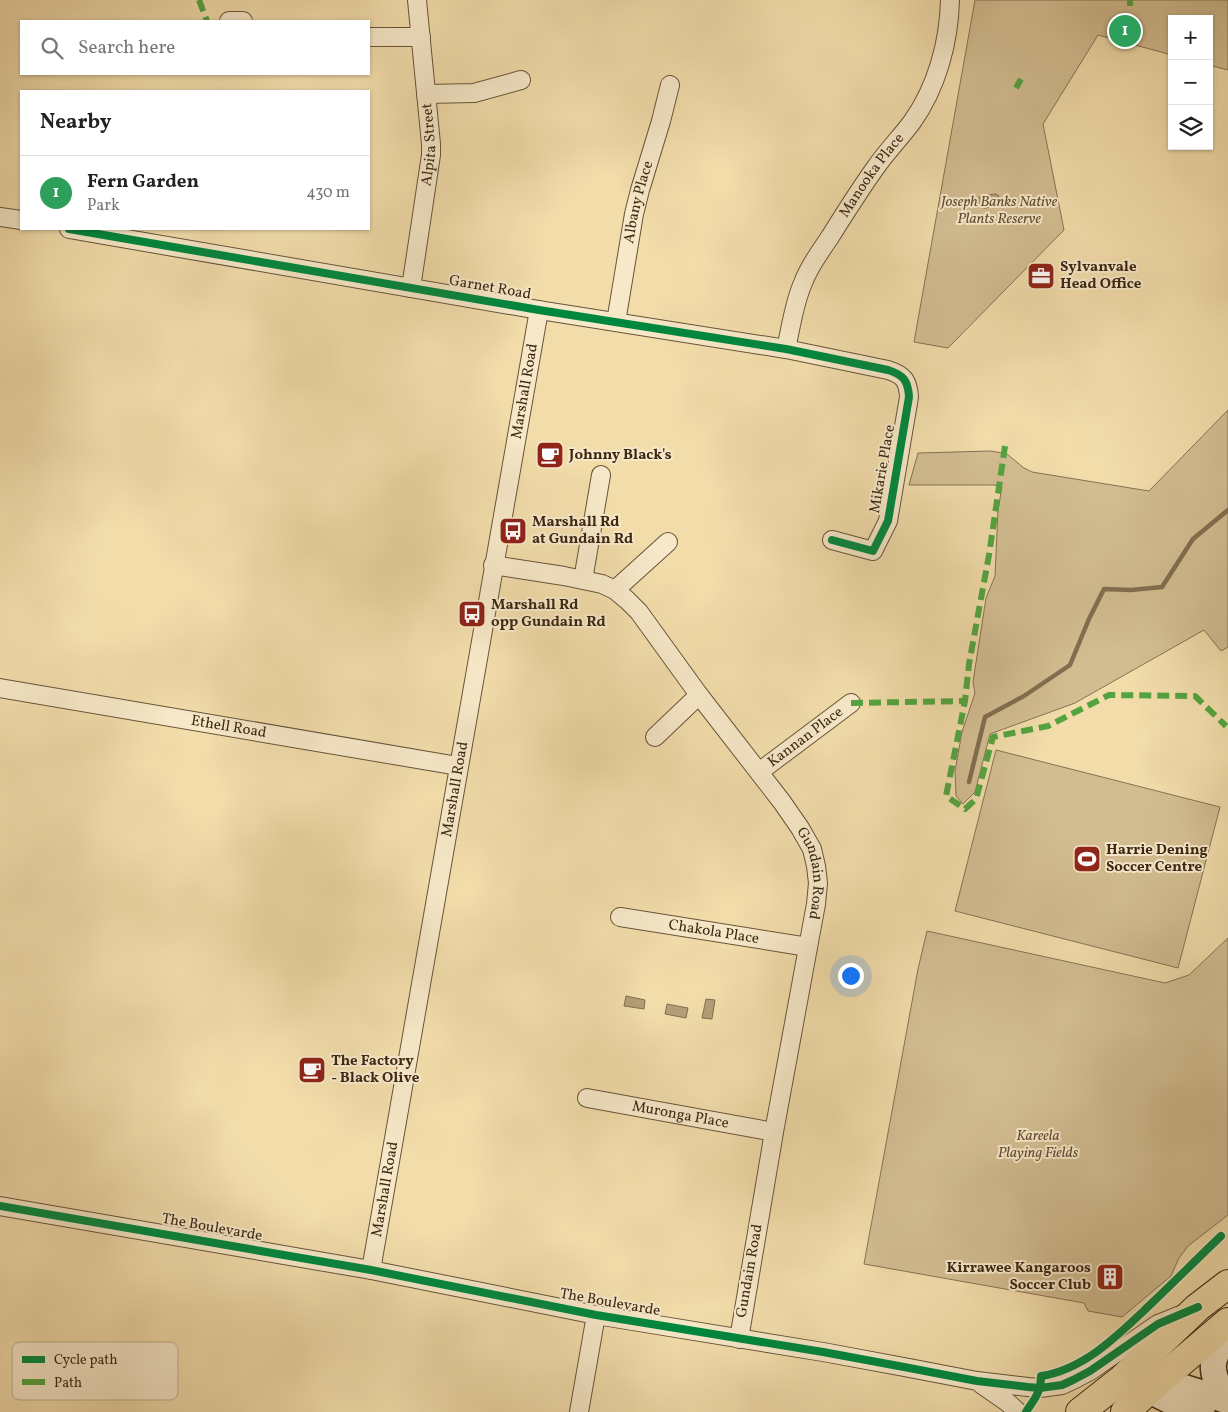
<!DOCTYPE html>
<meta charset="utf-8">
<style>
:root{--surface:#fff;--page:#f6f6f6;--text:#222;--muted:#767676;--line:#e0e0e0;--accent:#1a73e8}
body{margin:0;font-family:Vollkorn,serif;background:var(--page);color:var(--text)}
.controls{position:absolute;right:15px;top:15px;display:grid;overflow:hidden;border-radius:0px;box-shadow:0 1px 4px #0004}
.controls button{width:45px;height:45px;display:grid;place-items:center;padding:0;border:0;border-bottom:1px solid var(--line);background:var(--surface);color:var(--text);font:25px sans-serif}
.you{position:absolute;left:850px;top:975px;width:18px;height:18px;margin:-12px;border:4px solid #fff;border-radius:50%;background:#1a73e8;box-shadow:0 0 0 8px #1a73e833}
.badge{display:grid;place-items:center;width:32px;height:32px;border-radius:50%;background:var(--accent);color:#fff;font-size:16px;font-weight:700}
.pin{position:absolute;translate:-50% -50%;border:2px solid #fff;box-shadow:0 1px 5px #0006}
.list{margin:0;padding:0;list-style:none}
h2{display:flex;justify-content:space-between;align-items:center;height:65px;margin:0;padding:0 20px;font-size:21px}
h2 small{font-size:16px;font-weight:400;color:var(--muted)}
.list li{display:grid;grid-template-columns:32px 1fr auto;gap:15px;align-items:center;box-sizing:border-box;height:75px;padding:0 20px;border-top:1px solid var(--line)}
.list b{display:block;font-size:19px;white-space:nowrap}
.list p{margin:0;font-size:16px;white-space:nowrap;color:var(--muted)}
.list em{font-size:16px;font-style:normal;color:var(--muted)}
.icon{flex:none;width:28px;height:28px;fill:none;stroke:currentColor;stroke-width:2;stroke-linecap:round;stroke-linejoin:round}
.map{position:relative;flex:none;width:1228px;height:1412px;overflow:hidden}
.search{position:absolute;background:var(--surface);box-shadow:0 1px 4px #0004;left:20px;top:20px;width:350px;height:55px;display:flex;align-items:center;gap:12px;box-sizing:border-box;padding:0 18px;border-radius:0px;color:var(--muted);font-size:19px}
.panel{position:absolute;background:var(--surface);box-shadow:0 1px 4px #0004;left:20px;top:90px;width:350px;height:140px;border-radius:0px}
.map>svg:first-child{display:block}
.green{fill:#d2bd91;stroke:#877253}
.water{fill:#b39e77;stroke:#836e50}
.lines{fill:none;stroke-linecap:round;stroke-linejoin:round}
.stream{stroke:#836e50;stroke-width:4.5}
.minor-casing{stroke:#69543a;stroke-width:20}
.secondary-casing{stroke:#3c2715;stroke-width:28}
.trunk-casing{stroke:#3c2715;stroke-width:30}
.minor{stroke:#f6e8c8;stroke-width:18}
.secondary{stroke:#f6e8c8;stroke-width:25}
.trunk{stroke:#f1dcaa;stroke-width:28}
.quiet{stroke:#54a340;stroke-width:6;stroke-dasharray:12 6;stroke-linecap:butt}
.cycleway-casing{stroke:#f6e8c8;stroke-width:11}
.cycleway{stroke:#00873e;stroke-width:8}
.labels{text-anchor:middle;dominant-baseline:central;stroke-width:4;stroke-linejoin:round;paint-order:stroke}
.street-label{font-size:15px;fill:#3c2715;stroke:#f6e8c8}
.park-label{font-size:15px;font-style:italic;fill:#624c34;stroke:#f6e8c8}
.poi-label{font-size:15px;font-weight:bold;fill:#3c2715;stroke:#f6e8c8;text-anchor:start}
.key{fill:#f6e8c8;stroke:#beae92;stroke-width:1}
.key-label{font-size:14px;fill:#3c2715}
</style>
<div class="map">
<svg width="1228" height="1412" viewBox="0 0 1228 1412">
<rect width="100%" height="100%" fill="#f1dcaa"/>
<filter id="stains"><feTurbulence type="fractalNoise" baseFrequency=".004" numOctaves="4"/><feColorMatrix values="0 0 0 0 .2 0 0 0 0 .09 0 0 0 0 .02 0 0 0 .5 -.17"/></filter>
<radialGradient id="worn" r=".72"><stop offset=".6" stop-color="#630" stop-opacity="0"/><stop offset="1" stop-color="#630" stop-opacity=".3"/></radialGradient>
<!-- green -->
<g class="green">
<polygon points="975,0 1228,0 1228,70 1209,65 1209,19 1172,19 1172,55 1098,35 1043,124 1064,230 948,348 914,342"/>
<polygon points="1228,410 1228,647 1221,651 1204,630 1075,703 990,734 975,792 963,804 956,796 955,771 962,732 975,693 973,682 986,598 995,576 998,510 1002,487 994,485 909,485 918,453 991,451 1007,454 1024,468 1032,472 1149,491"/>
<polygon points="996,750 1220,807 1178,968 955,911"/>
<polygon points="927,931 1165,983 1189,975 1228,938 1228,1215 1188,1246 1179,1258 1171,1276 1122,1317 1088,1311 1084,1303 864,1264 918,969"/>
</g>
<!-- water -->
<g class="water">
<path d="M 995,194 L 998,195 L 999,197 C 994,206 983,214 977,202 L 980,196 Z"/>
<polygon points="626,996 645,1000 644,1009 624,1006"/>
<polygon points="706,999 715,1000 712,1019 702,1018"/>
<polygon points="667,1004 688,1008 686,1018 665,1014"/>
</g>
<g class="lines">
<!-- stream -->
<polyline class="stream" points="969,782 985,717 1024,696 1070,665 1089,619 1104,589 1131,590 1162,587 1193,539 1228,510"/>
<defs>
<g id="minor">
<polyline points="229,21 243,21"/>
<polyline points="369,37 421,37"/>
<polyline points="426,94 474,93 521,80"/>
<polyline points="0,217 21,220"/>
<path d="M 69,229 L 539,310 L 786,349 L 888,370 C 904,375 908,381 909,397 L 888,521 L 873,551 L 832,540"/>
<path id="s1" d="M 411,288 L 431,155 L 431,144 L 417,0"/>
<path id="s2" d="M 616,322 L 634,214 L 640,190 L 661,121 L 670,85"/>
<path id="s3" d="M 786,349 C 791,327 794,303 803,283 C 809,266 820,252 830,237 C 845,213 860,189 876,167 C 887,151 901,137 912,122 C 937,87 949,42 950,0"/>
<path id="s4" d="M 493,565 L 564,576 L 602,584 L 615,590 L 627,600 L 639,612 L 699,695 L 782,802 L 800,828 L 812,849 L 816,866 L 818,883 L 816,904 L 774,1132 L 739,1339"/>
<polyline points="583,580 601,475"/>
<polyline points="615,590 668,542"/>
<path id="s5" d="M 0,688 L 458,766"/>
<polyline points="655,737 699,695"/>
<path id="s6" d="M 759,772 L 851,703"/>
<path id="s7" d="M 620,917 L 808,947"/>
<path id="s8" d="M 587,1098 L 774,1132"/>
<polyline points="0,1206 371,1270 596,1315 823,1352 904,1367 977,1381 1028,1387 1040,1388 1062,1385 1073,1380 1090,1371 1158,1324 1183,1314"/>
<path id="s9" d="M 371,1270 L 539,310"/>
<polyline points="981,1384 1007,1402 1018,1412"/>
<polyline points="579,1412 596,1315"/>
</g>
<g id="secondary">
<polyline points="1144,1375 1228,1401"/>
<polyline points="1142,1387 1176,1404 1202,1412"/>
<path d="M 1225,1400 C 1209,1369 1209,1362 1228,1333"/>
</g>
<g id="trunk">
<polyline points="1080,1412 1122,1379 1198,1307 1228,1284"/>
<polyline points="1125,1412 1160,1380 1228,1322"/>
</g>
</defs>
<!-- minor casing -->
<use href="#minor" class="minor-casing"/>
<!-- secondary casing -->
<use href="#secondary" class="secondary-casing"/>
<!-- trunk casing -->
<use href="#trunk" class="trunk-casing"/>
<!-- minor -->
<use href="#minor" class="minor"/>
<!-- secondary -->
<use href="#secondary" class="secondary"/>
<!-- trunk -->
<use href="#trunk" class="trunk"/>
<!-- quiet -->
<g class="quiet">
<polyline points="199,0 207,21"/>
<polyline points="1130,6 1130,0"/>
<polyline points="1016,88 1021,79"/>
<polyline points="1005,446 989,555 969,664 965,701 946,796 965,809 976,799 993,737 1048,726 1109,695 1195,696 1226,726"/>
<polyline points="851,703 965,701"/>
</g>
<defs>
<g id="cycleway">
<path d="M 69,229 L 539,310 L 786,349 L 888,370 C 904,375 908,381 909,397 L 888,521 L 873,551 L 832,540"/>
<polyline points="0,1206 371,1270 596,1315 823,1352 904,1367 977,1381 1028,1387 1040,1388 1062,1385 1073,1380 1090,1371 1158,1324 1198,1307"/>
<path d="M 1026,1412 C 1034,1399 1041,1393 1041,1376 C 1086,1369 1120,1333 1152,1303 C 1175,1281 1198,1258 1221,1236"/>
</g>
</defs>
<!-- cycleway casing -->
<use href="#cycleway" class="cycleway-casing"/>
<!-- cycleway -->
<use href="#cycleway" class="cycleway"/>
</g>
<!-- icons -->
<defs>
<symbol id="office-square" viewBox="-11 -11 22 22"><rect x="-9" y="-9" width="18" height="18" rx="4" fill="#8f2418" stroke="#f6e8c8"/><path d="M-6-3h4V-5.5h4V-3h4V5H-6ZM-1-4.5V-3h2v-1.5ZM-6 0V1H6V0Z" fill="#fff"/></symbol>
<symbol id="cafe-square" viewBox="-11 -11 22 22"><rect x="-9" y="-9" width="18" height="18" rx="4" fill="#8f2418" stroke="#f6e8c8"/><path d="M-5.5-4.5H6V0H3Q3 3.5 0 3.5H-2.5Q-5.5 3.5-5.5 0ZM3-3.2v2h1.7v-2ZM-6 4.5H4V6H-6Z" fill="#fff"/></symbol>
<symbol id="bus-square" viewBox="-11 -11 22 22"><rect x="-9" y="-9" width="18" height="18" rx="4" fill="#8f2418" stroke="#f6e8c8"/><path d="M-5-6H5V4H4V6H2V4H-2V6H-4V4H-5ZM-3.5-4V0h7V-4ZM-3.5 1.2v1.5H-2V1.2ZM2 1.2v1.5H3.5V1.2Z" fill="#fff"/></symbol>
<symbol id="stadium-square" viewBox="-11 -11 22 22"><rect x="-9" y="-9" width="18" height="18" rx="4" fill="#8f2418" stroke="#f6e8c8"/><path d="M0-5a6.5 5 0 1 0 0 10a6.5 5 0 1 0 0-10ZM-3.5-1.8h7v3.6h-7Z" fill="#fff"/></symbol>
<symbol id="building-square" viewBox="-11 -11 22 22"><rect x="-9" y="-9" width="18" height="18" rx="4" fill="#8f2418" stroke="#f6e8c8"/><path d="M-4-6H4V6H1V3H-1V6H-4ZM-2.5-4.3h1.7v1.8h-1.7ZM.8-4.3h1.7v1.8H.8ZM-2.5-1h1.7V.8h-1.7ZM.8-1h1.7V.8H.8Z" fill="#fff"/></symbol>
</defs>
<g fill-rule="evenodd">
<use href="#office-square" x="1025" y="260" width="32" height="32"/>
<use href="#cafe-square" x="534" y="439" width="32" height="32"/>
<use href="#bus-square" x="497" y="515" width="32" height="32"/>
<use href="#bus-square" x="456" y="598" width="32" height="32"/>
<use href="#stadium-square" x="1071" y="843" width="32" height="32"/>
<use href="#cafe-square" x="296" y="1054" width="32" height="32"/>
<use href="#building-square" x="1094" y="1261" width="32" height="32"/>
</g>
<g class="labels">
<!-- street labels -->
<g class="street-label">
<text stroke="none"><textPath href="#s1" startOffset="145">Alpita Street</textPath></text>
<text stroke="none"><textPath href="#s3" startOffset="196">Manooka Place</textPath></text>
<text stroke="none"><textPath href="#s2" startOffset="122">Albany Place</textPath></text>
<text transform="translate(490 288) rotate(10)">Garnet Road</text>
<text stroke="none"><textPath href="#s9" startOffset="892">Marshall Road</textPath></text>
<text transform="translate(883 469) rotate(-80)">Mikarie Place</text>
<text stroke="none"><textPath href="#s5" startOffset="232">Ethell Road</textPath></text>
<text stroke="none"><textPath href="#s6" startOffset="58">Kannan Place</textPath></text>
<text stroke="none"><textPath href="#s9" startOffset="488">Marshall Road</textPath></text>
<text stroke="none"><textPath href="#s4" startOffset="475">Gundain Road</textPath></text>
<text stroke="none"><textPath href="#s7" startOffset="95">Chakola Place</textPath></text>
<text stroke="none"><textPath href="#s8" startOffset="95">Muronga Place</textPath></text>
<text stroke="none"><textPath href="#s9" startOffset="82">Marshall Road</textPath></text>
<text transform="translate(212 1228) rotate(10)">The Boulevarde</text>
<text transform="translate(750 1271) rotate(-80)">Gundain Road</text>
<text transform="translate(610 1303) rotate(10)">The Boulevarde</text>
</g>
<!-- park labels -->
<g class="park-label">
<text x="999" y="202">Joseph Banks Native<tspan x="999" dy="17">Plants Reserve</tspan></text>
<text x="1038" y="1136">Kareela<tspan x="1038" dy="17">Playing Fields</tspan></text>
</g>
<!-- poi labels -->
<g class="poi-label">
<text x="1060" y="267">Sylvanvale<tspan x="1060" dy="17">Head Office</tspan></text>
<text x="569" y="455">Johnny Black's</text>
<text x="532" y="522">Marshall Rd<tspan x="532" dy="17">at Gundain Rd</tspan></text>
<text x="491" y="605">Marshall Rd<tspan x="491" dy="17">opp Gundain Rd</tspan></text>
<text x="1106" y="850">Harrie Dening<tspan x="1106" dy="17">Soccer Centre</tspan></text>
<text x="331" y="1061">The Factory<tspan x="331" dy="17">- Black Olive</tspan></text>
<text x="1091" y="1268" text-anchor="end">Kirrawee Kangaroos<tspan x="1091" dy="17">Soccer Club</tspan></text>
</g>
</g>
<!-- legend -->
<rect x="12" y="1342" width="166" height="58" rx="8" class="key"/>
<rect x="22" y="1356" width="23" height="7" fill="#00873e"/>
<rect x="22" y="1379" width="23" height="6" fill="#54a340"/>
<g class="key-label">
<text x="54" y="1364">Cycle path</text>
<text x="54" y="1387">Path</text>
</g>
<rect width="100%" height="100%" filter="url(#stains)"/>
<rect width="100%" height="100%" fill="url(#worn)"/>
</svg>
<div class="controls">
<button>+</button>
<button>−</button>
<button><svg class="icon" aria-label="layers" viewBox="0 0 24 24"><path d="M12 4l9 5-9 5-9-5zM3 14l9 5 9-5"/></svg></button>
</div>
<div class="you"></div>
<div class="pin badge" style="left:1125px;top:31px;background:#2e9e5b">1</div>
<div class="search"><svg class="icon" aria-label="search" viewBox="0 0 24 24"><circle cx="10" cy="10" r="6"/><path d="M15 15l6 6"/></svg>Search here</div>
<section class="panel">
<h2>Nearby<small></small></h2>
<ul class="list">
<li><span class="badge" style="background:#2e9e5b">1</span><div><b>Fern Garden</b><p>Park</p></div><em>430 m</em></li>
</ul>
</section>
</div>
